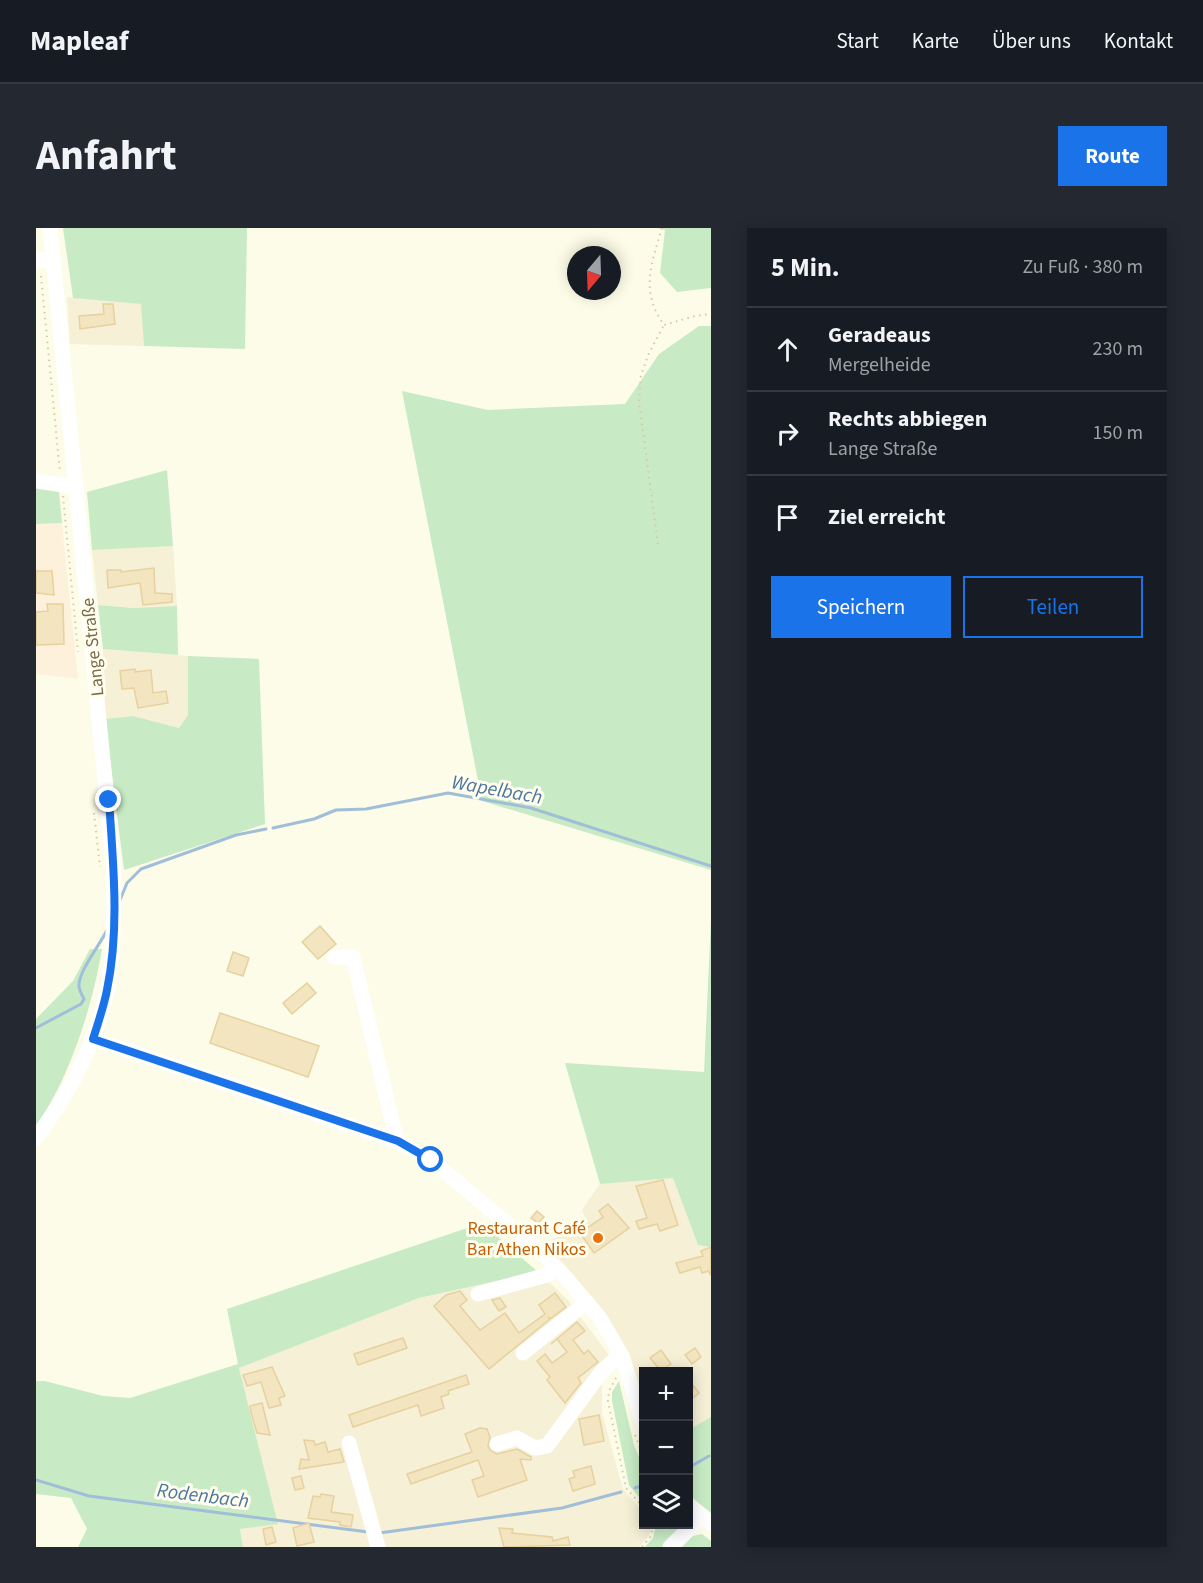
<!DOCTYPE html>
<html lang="de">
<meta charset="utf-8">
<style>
:root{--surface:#171b24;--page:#242831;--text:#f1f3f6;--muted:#9ea1a6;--line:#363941;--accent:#1a73e8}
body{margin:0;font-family:"Source Sans 3",sans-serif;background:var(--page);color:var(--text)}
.controls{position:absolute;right:18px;bottom:18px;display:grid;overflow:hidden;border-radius:0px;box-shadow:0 3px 15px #0003}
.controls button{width:54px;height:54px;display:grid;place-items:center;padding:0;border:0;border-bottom:2px solid var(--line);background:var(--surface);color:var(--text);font:30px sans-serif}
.compass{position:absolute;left:531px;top:18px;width:54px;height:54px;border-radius:50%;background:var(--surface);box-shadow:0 3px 15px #0003;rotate:199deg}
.stop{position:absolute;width:18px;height:18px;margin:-14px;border:4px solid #1a73e8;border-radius:50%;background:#fff}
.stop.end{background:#1a73e8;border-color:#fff;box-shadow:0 2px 6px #0008}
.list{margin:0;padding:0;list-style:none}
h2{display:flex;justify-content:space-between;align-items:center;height:78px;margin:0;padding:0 24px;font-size:26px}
h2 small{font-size:20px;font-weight:400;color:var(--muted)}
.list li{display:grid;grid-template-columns:39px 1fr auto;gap:18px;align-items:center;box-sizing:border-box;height:84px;padding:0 24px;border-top:2px solid var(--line)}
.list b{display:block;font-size:22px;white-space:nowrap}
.list p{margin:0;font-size:20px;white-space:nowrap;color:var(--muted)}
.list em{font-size:20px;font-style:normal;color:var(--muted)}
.actions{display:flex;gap:12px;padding:18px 24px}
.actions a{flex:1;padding:14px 0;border:2px solid var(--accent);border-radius:0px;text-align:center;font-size:21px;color:var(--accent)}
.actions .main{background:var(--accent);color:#fff}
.icon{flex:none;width:33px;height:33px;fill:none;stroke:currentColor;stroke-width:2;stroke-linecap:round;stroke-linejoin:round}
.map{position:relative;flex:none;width:675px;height:1319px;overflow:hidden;border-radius:0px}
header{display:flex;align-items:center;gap:36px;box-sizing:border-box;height:84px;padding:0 30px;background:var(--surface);border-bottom:2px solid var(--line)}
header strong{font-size:28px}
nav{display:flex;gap:33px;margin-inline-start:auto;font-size:21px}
.intro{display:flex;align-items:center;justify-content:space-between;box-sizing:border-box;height:144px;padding:0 36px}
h1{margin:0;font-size:42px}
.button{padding:15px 27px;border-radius:0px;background:var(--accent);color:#fff;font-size:21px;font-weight:700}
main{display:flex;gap:36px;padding:0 36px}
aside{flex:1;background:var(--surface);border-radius:0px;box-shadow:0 3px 15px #0003}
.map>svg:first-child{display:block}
.residential{fill:#f5f0d6}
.commercial{fill:#fdf1dc}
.green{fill:#c8ebc5}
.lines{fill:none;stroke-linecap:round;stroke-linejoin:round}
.stream{stroke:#a1bed9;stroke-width:3}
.building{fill:#f3e5bf;stroke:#e6d19f;stroke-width:1.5}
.path{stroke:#d8c9a1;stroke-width:2;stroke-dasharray:1.5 4.5;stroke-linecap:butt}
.minor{stroke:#fff;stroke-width:15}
.route{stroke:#1a73e8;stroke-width:8}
.food-dot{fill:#e8710a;stroke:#fffeef;stroke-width:2}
.labels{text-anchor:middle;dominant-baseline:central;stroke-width:6;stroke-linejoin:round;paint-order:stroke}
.street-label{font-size:18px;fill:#786a4b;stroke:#fffeef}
.food-label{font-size:18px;fill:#c56008;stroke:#fffeef;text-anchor:end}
.water-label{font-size:20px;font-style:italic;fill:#4d77a1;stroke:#fffeef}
</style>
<header>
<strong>Mapleaf</strong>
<nav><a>Start</a><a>Karte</a><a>Über uns</a><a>Kontakt</a></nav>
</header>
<div class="intro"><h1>Anfahrt</h1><a class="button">Route</a></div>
<main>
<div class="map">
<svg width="675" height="1319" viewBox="0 0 675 1319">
<rect width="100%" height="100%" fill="#fdfce8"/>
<!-- residential -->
<g class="residential">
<polygon points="31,69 106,76 108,118 34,116"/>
<polygon points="137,318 141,378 97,380 62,377 56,322"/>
<polygon points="67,421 152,428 152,487 143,500 97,488 69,491"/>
<polygon points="637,950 662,1017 675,1019 675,1189 653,1202 652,1144 608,1144 607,1177 589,1118 575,1097 505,1018 550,992 546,982 564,956"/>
<polygon points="502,1044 532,1072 572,1126 579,1142 566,1150 566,1185 587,1261 607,1284 608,1296 615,1298 613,1307 603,1319 207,1319 204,1301 242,1296 203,1140 383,1070"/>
</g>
<!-- commercial -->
<polygon class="commercial" points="26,295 42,451 0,446 0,296"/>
<!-- green -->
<g class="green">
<polygon points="27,0 211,0 209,121 108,118 105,76 37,70"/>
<polygon points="621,0 675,0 675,60 641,64 624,45 629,2"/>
<polygon points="663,98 675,98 675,642 446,573 366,163 452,182 589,176 623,126"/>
<polygon points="131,242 137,318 56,322 51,264"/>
<polygon points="0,259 23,263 26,295 0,296"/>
<polygon points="62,377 97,380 141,378 142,427 67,421"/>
<polygon points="152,428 223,431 229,596 88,642 69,491 97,488 143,500 152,487"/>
<polygon points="675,691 675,1019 662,1017 637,950 564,956 529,835 668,844"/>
<path d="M 54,721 L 66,721 C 57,776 33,853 0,897 L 0,791 L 37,753 Z"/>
<polygon points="446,995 502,1044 383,1070 203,1140 242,1296 204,1301 207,1319 42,1319 51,1301 35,1270 0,1266 0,1153 9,1153 67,1168 94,1170 202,1136 191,1081"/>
<polygon points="583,1153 598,1217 607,1239 607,1274 593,1257 576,1173 576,1164"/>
<polygon points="675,1189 675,1285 653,1267 652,1202"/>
<polygon points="620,1297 648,1297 629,1319 609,1319 617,1310"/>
<polygon points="666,1306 675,1313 675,1319 646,1319 657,1308"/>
</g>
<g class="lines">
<!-- stream -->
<g class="stream">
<polyline points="237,600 278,591 300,582 330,581 412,565 495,580 675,638"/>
<polyline points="84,672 91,655 105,641 200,607 230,601"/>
<path d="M 0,800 L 45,776 L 48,771 C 46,767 43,762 43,758 C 42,744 64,717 71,702"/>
<polyline points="652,1240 673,1228"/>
<polyline points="0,1252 53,1268 332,1304"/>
<polyline points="599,1260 605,1258"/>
<polyline points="343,1305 526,1280 585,1264"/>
</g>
</g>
<!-- building -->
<g class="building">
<polygon points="67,76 77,76 79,96 44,101 43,88 68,86"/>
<polygon points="118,340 119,365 136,366 136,374 107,377 104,355 72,360 71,342 85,342 85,344"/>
<polygon points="0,343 16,343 18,367 0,365"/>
<polygon points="11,376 27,376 28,416 0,417 0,384 12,383"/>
<polygon points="99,441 99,444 115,442 117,465 130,463 132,475 102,480 98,460 86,461 84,443"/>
<polygon points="284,698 300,716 282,731 266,714"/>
<polygon points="197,724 213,730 207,748 191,743"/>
<polygon points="271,755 280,765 256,786 247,775"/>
<polygon points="184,785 283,818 272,849 174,815"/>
<polygon points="627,952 642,997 624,1003 621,996 603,1001 600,993 611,990 600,958"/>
<polygon points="572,976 593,1000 558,1025 544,1005 567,989 563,983"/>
<polygon points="501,983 508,989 502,995 495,990"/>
<polygon points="675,1019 675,1047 672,1043 666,1045 664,1039 644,1045 640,1035 667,1028 665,1023"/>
<polygon points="424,1063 431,1072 424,1078 444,1102 469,1085 483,1105 509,1086 503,1077 519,1065 530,1079 514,1091 512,1089 514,1091 453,1141 398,1078 410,1067"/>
<polygon points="464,1070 470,1079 463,1083 456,1072"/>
<polygon points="541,1094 549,1103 537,1112 548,1126 552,1122 562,1134 542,1150 545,1155 529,1175 511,1152 514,1149 501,1133 509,1126 516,1135 531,1124 521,1111 515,1116"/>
<polygon points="367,1110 371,1120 322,1137 318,1126"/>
<polygon points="659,1120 665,1129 656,1136 649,1127"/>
<polygon points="625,1122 635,1136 625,1143 614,1130"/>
<polygon points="236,1139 249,1168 243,1170 245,1177 233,1180 225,1154 211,1158 207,1147"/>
<polygon points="430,1147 433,1156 412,1163 413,1166 405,1169 408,1180 385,1188 382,1177 317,1199 313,1187"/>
<polygon points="652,1151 663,1165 652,1174"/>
<polygon points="226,1175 234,1207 221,1205 215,1184 214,1178"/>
<polygon points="563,1187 568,1213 548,1217 543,1191"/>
<polygon points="444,1200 451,1201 454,1209 452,1218 455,1223 461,1226 481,1221 495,1229 495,1232 484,1231 491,1252 442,1269 436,1252 448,1248 442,1232 375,1256 371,1246 436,1224 429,1206"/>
<polygon points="268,1212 278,1213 279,1217 289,1214 292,1224 304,1221 308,1234 263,1241 265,1231 273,1232"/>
<polygon points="555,1238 559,1256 537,1263 533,1251 539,1249 537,1243"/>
<polygon points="265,1248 268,1260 259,1262 256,1250"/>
<polygon points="285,1266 298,1268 295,1284 317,1287 315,1299 304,1297 304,1294 272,1290 277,1268 284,1269"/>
<polygon points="273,1295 278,1314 261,1318 257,1300"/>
<polygon points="236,1299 240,1314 230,1317 227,1301"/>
<polygon points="463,1300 477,1301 476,1305 516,1309 517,1313 532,1309 534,1317 468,1319"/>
</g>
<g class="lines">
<!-- path -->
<g class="path">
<path d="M 626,0 C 615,37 604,63 628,97 L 659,88 L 675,86"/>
<polyline points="5,48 24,245"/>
<polyline points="27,268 42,424"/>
<polyline points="622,316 603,174 605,147 613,125 628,97"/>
<polyline points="58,585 64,639"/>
<polyline points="580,1150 573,1163 572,1173 590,1260 608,1280"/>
<polyline points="599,1207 608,1230"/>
<polyline points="606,1319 615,1308 617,1296"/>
</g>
<!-- minor -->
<g class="minor">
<polyline points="0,32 17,32"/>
<polyline points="0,253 40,259"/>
<polyline points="298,729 317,729 361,913"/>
<polyline points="57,811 361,913 395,932 511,1029 531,1051 564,1090 586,1128 608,1197"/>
<path d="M 0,910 C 33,866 60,816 71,762 C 79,723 77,682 78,643 L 14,0"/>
<polyline points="442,1066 511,1047 522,1041"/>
<polyline points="487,1125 551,1074"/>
<polyline points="313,1215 342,1319"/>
<polyline points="461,1216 481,1210 499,1220 511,1218 566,1143 585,1126"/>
<polyline points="652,1277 675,1295"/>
<polyline points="634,1319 666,1288"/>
</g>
</g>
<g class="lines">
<!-- route -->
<path class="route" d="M 73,572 C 77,634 84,700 71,762 C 68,778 62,795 57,811 L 362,913 L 395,932"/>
</g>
<!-- markers -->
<circle class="food-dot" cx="562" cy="1010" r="6"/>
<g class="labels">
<!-- street labels -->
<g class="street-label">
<text transform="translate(57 419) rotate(-96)">Lange Straße</text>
</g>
<!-- food labels -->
<g class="food-label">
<text x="550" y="1000">Restaurant Café<tspan x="550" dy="21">Bar Athen Nikos</tspan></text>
</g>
<!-- water labels -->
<g class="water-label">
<text transform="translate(461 562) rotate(10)">Wapelbach</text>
<text transform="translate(167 1268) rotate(7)">Rodenbach</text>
</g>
</g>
</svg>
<div class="controls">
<button>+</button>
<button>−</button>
<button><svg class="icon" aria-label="layers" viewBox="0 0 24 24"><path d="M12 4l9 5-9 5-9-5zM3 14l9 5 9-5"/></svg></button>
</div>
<svg class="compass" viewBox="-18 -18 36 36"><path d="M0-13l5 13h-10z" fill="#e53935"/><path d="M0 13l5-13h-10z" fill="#9ea1a6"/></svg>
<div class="stop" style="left:395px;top:932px"></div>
<div class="stop end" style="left:73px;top:572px"></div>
</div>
<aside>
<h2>5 Min.<small>Zu Fuß · 380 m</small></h2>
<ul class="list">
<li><svg class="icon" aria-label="ahead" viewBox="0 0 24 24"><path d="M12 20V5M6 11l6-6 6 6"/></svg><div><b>Geradeaus</b><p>Mergelheide</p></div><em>230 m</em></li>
<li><svg class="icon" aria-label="right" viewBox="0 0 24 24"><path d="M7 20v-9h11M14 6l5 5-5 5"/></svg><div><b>Rechts abbiegen</b><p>Lange Straße</p></div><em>150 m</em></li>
<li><svg class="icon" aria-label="arrive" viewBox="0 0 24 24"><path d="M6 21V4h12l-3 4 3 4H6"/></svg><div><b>Ziel erreicht</b></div></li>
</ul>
<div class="actions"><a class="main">Speichern</a><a>Teilen</a></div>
</aside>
</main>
